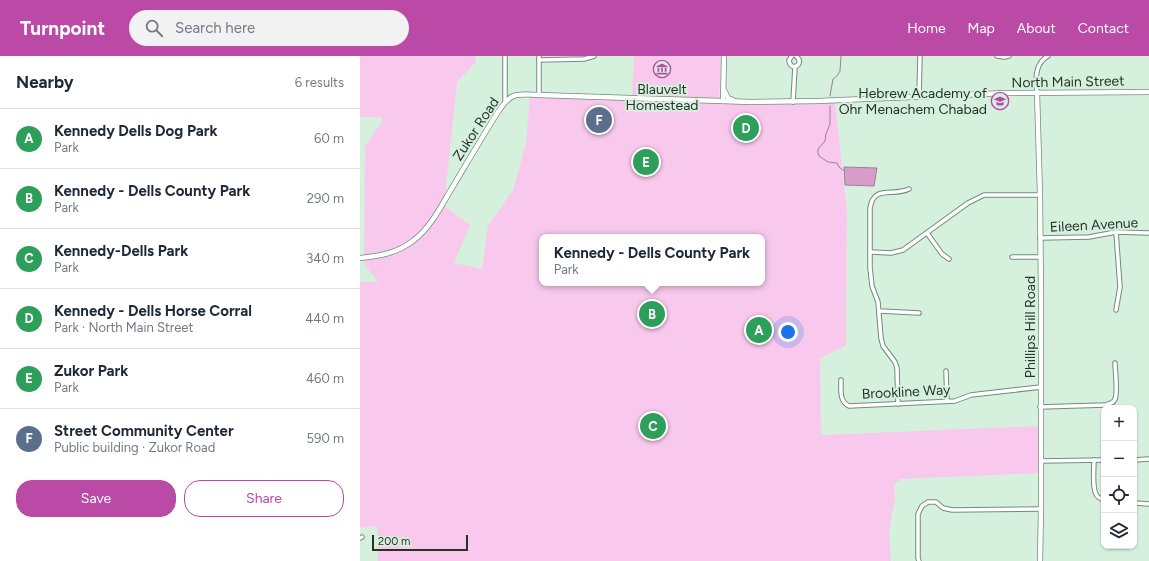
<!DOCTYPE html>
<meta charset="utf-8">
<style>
:root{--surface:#fff;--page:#f2f2f3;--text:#1f2937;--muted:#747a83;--line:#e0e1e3;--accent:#bb4aa6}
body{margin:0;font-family:Figtree,sans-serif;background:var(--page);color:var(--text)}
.controls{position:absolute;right:12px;bottom:12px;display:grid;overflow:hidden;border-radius:8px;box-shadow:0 1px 3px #0004}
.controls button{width:36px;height:36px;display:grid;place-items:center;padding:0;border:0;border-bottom:1px solid var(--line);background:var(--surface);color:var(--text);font:20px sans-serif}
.scale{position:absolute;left:12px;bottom:10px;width:96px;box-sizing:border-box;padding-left:4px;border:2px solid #27322b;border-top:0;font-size:11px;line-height:14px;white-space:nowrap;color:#27322b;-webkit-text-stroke:3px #d5f1de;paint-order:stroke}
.you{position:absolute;left:428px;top:276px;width:14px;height:14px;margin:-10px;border:3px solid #fff;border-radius:50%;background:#1a73e8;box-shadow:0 0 0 6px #1a73e833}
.badge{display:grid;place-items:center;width:26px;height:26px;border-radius:50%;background:var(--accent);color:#fff;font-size:13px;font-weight:700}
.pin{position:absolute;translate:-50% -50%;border:2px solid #fff;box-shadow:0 1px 4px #0006}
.popup{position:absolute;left:179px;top:178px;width:226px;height:52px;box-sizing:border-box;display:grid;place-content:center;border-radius:8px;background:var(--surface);filter:drop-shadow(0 1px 3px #0005);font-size:13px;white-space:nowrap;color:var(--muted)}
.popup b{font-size:15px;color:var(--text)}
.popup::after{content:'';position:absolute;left:50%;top:100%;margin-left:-8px;border:8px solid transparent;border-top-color:var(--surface)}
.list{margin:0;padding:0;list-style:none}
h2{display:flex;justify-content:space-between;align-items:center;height:52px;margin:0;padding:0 16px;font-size:17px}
h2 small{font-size:13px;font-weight:400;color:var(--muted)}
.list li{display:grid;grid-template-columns:26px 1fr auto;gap:12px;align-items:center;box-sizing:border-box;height:60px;padding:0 16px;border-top:1px solid var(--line)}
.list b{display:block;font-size:15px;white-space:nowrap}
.list p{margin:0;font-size:13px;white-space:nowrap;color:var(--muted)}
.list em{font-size:13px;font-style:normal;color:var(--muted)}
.actions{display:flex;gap:8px;padding:12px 16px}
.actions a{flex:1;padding:9px 0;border:1px solid var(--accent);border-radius:16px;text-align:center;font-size:14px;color:var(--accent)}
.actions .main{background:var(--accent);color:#fff}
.icon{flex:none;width:22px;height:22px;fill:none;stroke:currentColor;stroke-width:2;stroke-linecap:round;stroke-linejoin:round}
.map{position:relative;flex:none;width:789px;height:505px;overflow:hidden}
header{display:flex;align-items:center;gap:24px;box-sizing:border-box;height:56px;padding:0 20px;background:var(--accent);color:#fff}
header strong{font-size:19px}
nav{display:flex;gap:22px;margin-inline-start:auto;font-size:14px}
.search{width:280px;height:36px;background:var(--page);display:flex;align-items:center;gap:10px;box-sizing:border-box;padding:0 14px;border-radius:22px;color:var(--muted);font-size:15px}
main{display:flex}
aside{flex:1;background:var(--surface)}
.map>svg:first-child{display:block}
.green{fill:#f8c9ec;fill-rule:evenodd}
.water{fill:#d99cca;stroke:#a47c9a}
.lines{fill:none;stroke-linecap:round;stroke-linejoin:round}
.stream{stroke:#a47c9a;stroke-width:1}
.street-casing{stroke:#728c7b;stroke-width:5.5}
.secondary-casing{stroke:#728c7b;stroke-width:6}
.street{stroke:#fff;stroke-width:3.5}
.secondary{stroke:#fff;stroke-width:4.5}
.labels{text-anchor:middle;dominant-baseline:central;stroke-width:4;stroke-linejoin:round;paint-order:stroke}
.street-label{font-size:14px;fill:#27322b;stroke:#d5f1de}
.poi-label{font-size:14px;fill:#27322b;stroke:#d5f1de}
</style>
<header>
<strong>Turnpoint</strong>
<div class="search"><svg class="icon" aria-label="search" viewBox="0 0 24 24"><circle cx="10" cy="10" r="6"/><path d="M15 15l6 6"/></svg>Search here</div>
<nav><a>Home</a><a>Map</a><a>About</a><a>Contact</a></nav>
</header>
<main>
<aside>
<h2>Nearby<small>6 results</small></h2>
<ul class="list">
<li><span class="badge" style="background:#2e9e5b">A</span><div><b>Kennedy Dells Dog Park</b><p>Park</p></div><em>60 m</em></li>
<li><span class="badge" style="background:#2e9e5b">B</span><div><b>Kennedy - Dells County Park</b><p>Park</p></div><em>290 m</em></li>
<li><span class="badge" style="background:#2e9e5b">C</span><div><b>Kennedy-Dells Park</b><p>Park</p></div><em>340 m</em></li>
<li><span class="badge" style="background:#2e9e5b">D</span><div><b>Kennedy - Dells Horse Corral</b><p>Park · North Main Street</p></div><em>440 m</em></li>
<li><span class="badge" style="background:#2e9e5b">E</span><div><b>Zukor Park</b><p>Park</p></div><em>460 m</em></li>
<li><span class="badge" style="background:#5c6f8a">F</span><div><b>Street Community Center</b><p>Public building · Zukor Road</p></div><em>590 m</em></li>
</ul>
<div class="actions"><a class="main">Save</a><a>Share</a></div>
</aside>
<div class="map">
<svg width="789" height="505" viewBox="0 0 789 505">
<rect width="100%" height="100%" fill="#d5f1de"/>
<!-- green -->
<g class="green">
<path d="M 0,0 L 115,0 L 116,6 L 97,26 L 86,130 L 86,151 L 110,169 L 94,207 L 122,213 L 128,170 L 153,134 L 166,87 L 170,40 L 356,46 L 475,47 L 487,156 L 486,290 L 460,302 L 461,379 L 679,370 L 679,417 L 541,423 L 534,428 L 535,447 L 532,456 L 529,477 L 531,505 L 18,505 L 17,470 L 0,472 L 0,226 L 18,226 L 4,208 L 5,90 L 22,66 L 21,61 L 0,61 ZM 182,181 L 402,181 L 402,227 L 182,227 Z"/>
<polygon points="274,0 361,0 359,44 272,41"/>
</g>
<!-- water -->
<polygon class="water" points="484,111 517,112 514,130 485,129"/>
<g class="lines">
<!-- stream -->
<g class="stream">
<polyline points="470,40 473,23 477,20 480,15 481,0"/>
<polyline points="470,50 470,68 466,78 465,85 458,93 458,97 459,100 468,106 477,107 479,111 484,115"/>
</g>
<defs>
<g id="street">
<polyline points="179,0 179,39"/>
<path d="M 432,0 L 429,4 C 430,17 446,8 436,0"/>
<polyline points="637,0 644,1 649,0"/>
<polyline points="179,4 224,3 234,0"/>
<path d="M 677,36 C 675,23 675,7 688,0"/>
<polyline points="559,41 560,0"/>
<polyline points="145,45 145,0"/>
<polyline points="433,46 435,11"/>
<polyline points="756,176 760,231 756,254"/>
<polyline points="567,177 582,198 589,203"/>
<polyline points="680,182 729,181 756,176 789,177"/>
<polyline points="511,196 531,197 543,194 608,147 624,139 680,139"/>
<polyline points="652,201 680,201"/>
<polyline points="520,255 559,257"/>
<polyline points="586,315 587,345"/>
<path d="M 481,324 C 481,334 479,345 489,350 L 595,345 L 611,339 L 681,331"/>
<path d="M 538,348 L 537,312 L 535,306 L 523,290 L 521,282 L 518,246 L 512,230 L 510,212 L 510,152 C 514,128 533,141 549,133"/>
<path d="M 680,351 L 745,349 C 749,348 754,347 755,343 C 758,337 755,314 755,307"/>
<path d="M 734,404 C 734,413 732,431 736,438 C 737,441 741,443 744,444"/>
<polyline points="774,404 789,403"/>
<polyline points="681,405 744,404"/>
<polyline points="774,447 789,448"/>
<polyline points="0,482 2,481"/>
<polyline points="559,505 558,502 558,458 562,450 568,446 576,446 583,452 592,454 681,453"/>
</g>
<g id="secondary">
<polyline points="364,34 368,42 375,45"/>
<polyline points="677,36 680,139 681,240 681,453 680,505"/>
<polyline points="363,45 364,0"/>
<path d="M 0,202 C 20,200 38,197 54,184 C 71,171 81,150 92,132 C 107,107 122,81 138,56 C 152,35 156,38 179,39 L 392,46 L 458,45 L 646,37 L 789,36"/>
</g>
</defs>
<!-- street casing -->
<use href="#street" class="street-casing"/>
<!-- secondary casing -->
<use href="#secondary" class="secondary-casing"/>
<!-- street -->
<use href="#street" class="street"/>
<!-- secondary -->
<use href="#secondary" class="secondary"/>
</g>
<!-- icons -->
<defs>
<symbol id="museum-ring" viewBox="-11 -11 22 22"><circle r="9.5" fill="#d5f1de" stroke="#bb4aa6" stroke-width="1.5"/><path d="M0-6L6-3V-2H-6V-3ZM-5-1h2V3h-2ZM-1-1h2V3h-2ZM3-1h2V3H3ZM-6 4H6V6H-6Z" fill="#bb4aa6"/></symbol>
<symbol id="school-ring" viewBox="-11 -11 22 22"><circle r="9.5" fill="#d5f1de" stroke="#bb4aa6" stroke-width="1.5"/><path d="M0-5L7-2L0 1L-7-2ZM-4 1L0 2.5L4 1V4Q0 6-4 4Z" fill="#bb4aa6"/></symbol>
</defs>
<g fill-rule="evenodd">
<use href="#museum-ring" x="292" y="3" width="20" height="20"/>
<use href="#school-ring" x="630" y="35" width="20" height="20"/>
</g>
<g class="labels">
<!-- street labels -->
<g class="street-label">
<text transform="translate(708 26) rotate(-1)">North Main Street</text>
<text transform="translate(116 73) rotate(-57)">Zukor Road</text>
<text transform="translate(734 169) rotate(-3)">Eileen Avenue</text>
<text transform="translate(670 271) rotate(-90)">Phillips Hill Road</text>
<text transform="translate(546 336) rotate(-3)">Brookline Way</text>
</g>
<!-- poi labels -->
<g class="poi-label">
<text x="302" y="33">Blauvelt<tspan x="302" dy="16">Homestead</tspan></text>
<text x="627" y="37" text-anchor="end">Hebrew Academy of<tspan x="627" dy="16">Ohr Menachem Chabad</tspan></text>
</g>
</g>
</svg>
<div class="controls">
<button>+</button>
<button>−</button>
<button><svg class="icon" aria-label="locate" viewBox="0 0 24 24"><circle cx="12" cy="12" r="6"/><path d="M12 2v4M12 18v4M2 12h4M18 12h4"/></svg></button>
<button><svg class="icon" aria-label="layers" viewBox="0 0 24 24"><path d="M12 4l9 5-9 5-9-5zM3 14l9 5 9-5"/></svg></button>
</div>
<div class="scale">200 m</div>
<div class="you"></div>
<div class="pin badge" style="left:399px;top:274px;background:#2e9e5b">A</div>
<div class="pin badge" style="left:292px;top:258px;background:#2e9e5b">B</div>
<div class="popup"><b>Kennedy - Dells County Park</b>Park</div>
<div class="pin badge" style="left:293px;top:370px;background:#2e9e5b">C</div>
<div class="pin badge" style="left:386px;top:72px;background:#2e9e5b">D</div>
<div class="pin badge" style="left:286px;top:106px;background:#2e9e5b">E</div>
<div class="pin badge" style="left:239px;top:64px;background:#5c6f8a">F</div>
</div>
</main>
